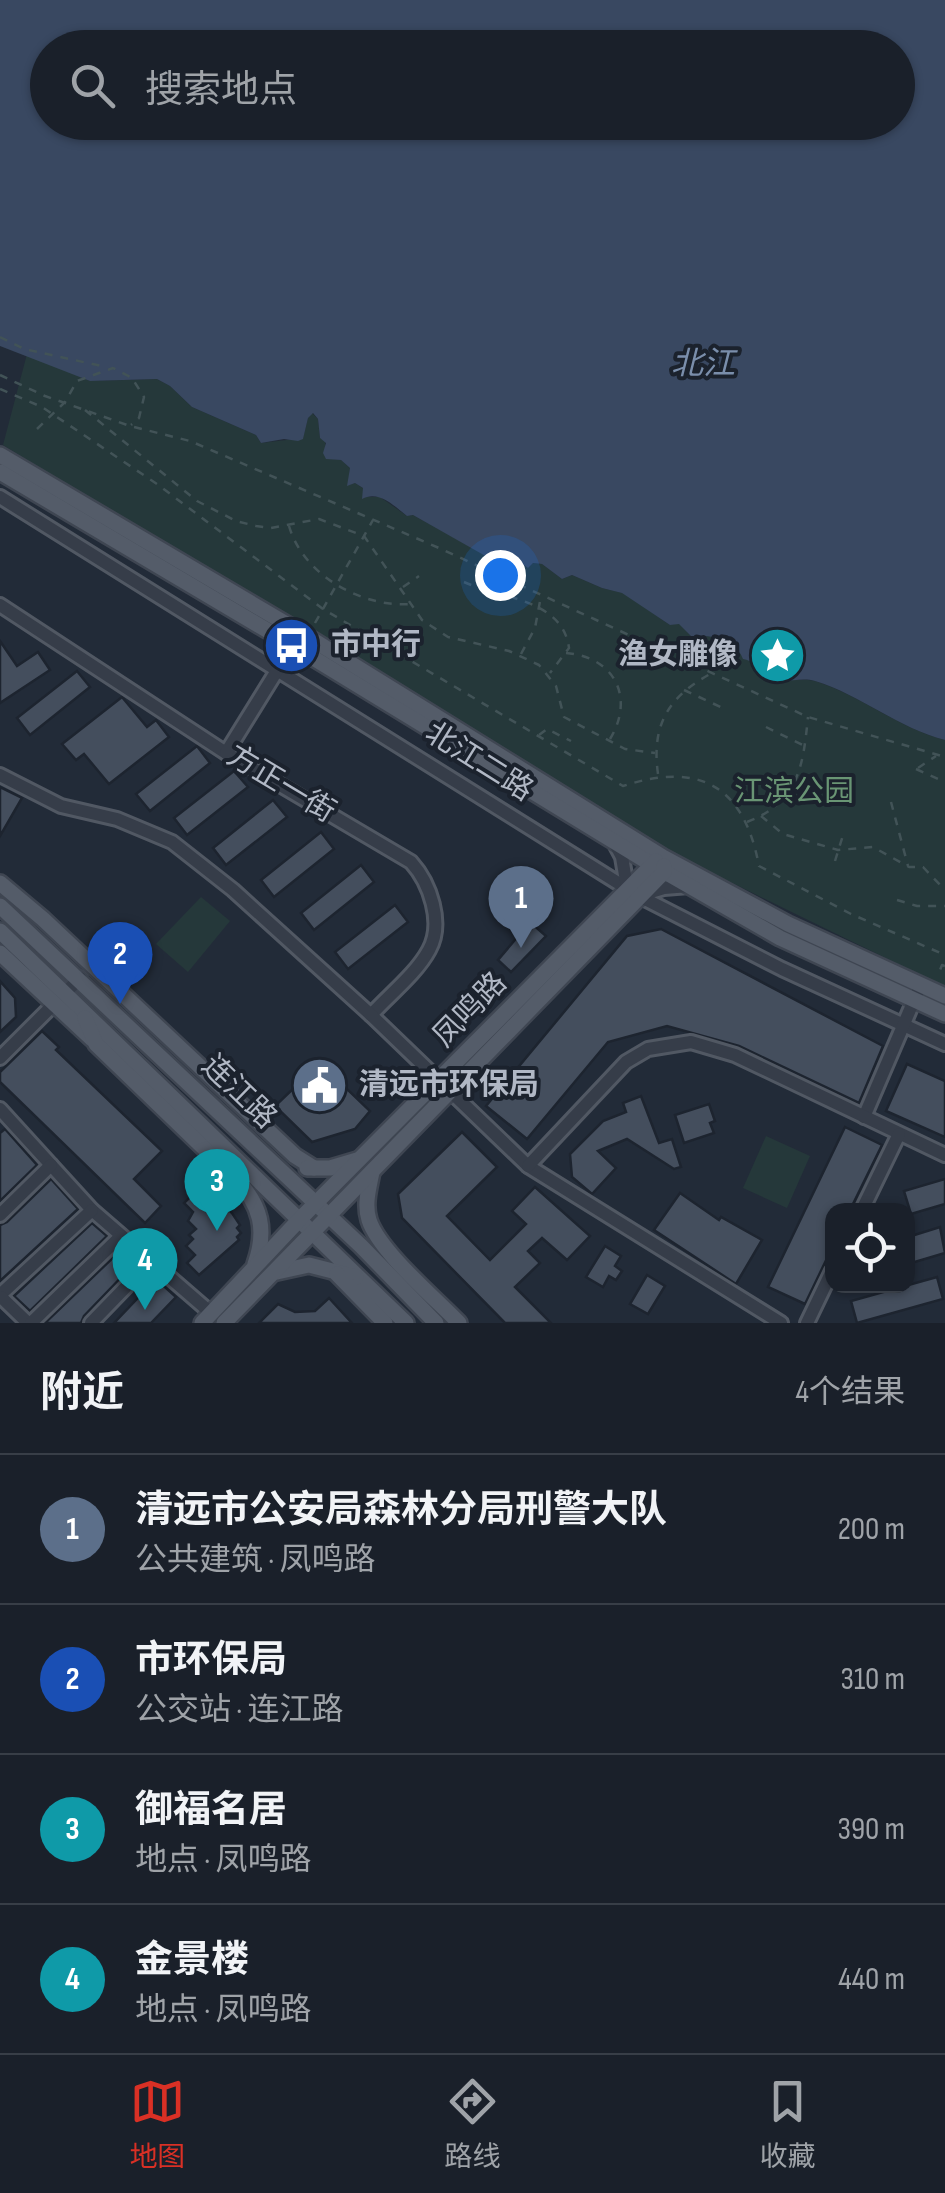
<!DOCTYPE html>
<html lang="zh">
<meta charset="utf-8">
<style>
:root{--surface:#1a202a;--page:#272d36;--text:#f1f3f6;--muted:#9fa3a8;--line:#383e47;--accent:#d93025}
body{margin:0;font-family:"Sofia Sans Condensed","Noto Sans SC",sans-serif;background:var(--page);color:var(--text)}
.controls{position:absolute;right:30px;bottom:30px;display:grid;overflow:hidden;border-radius:20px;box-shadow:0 2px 8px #0004}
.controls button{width:90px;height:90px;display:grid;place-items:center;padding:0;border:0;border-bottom:2px solid var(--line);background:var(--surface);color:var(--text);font:50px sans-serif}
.you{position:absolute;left:500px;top:575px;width:35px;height:35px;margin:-25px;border:8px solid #fff;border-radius:50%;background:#1a73e8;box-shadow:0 0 0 15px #1a73e833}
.badge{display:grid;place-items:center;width:65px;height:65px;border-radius:50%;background:var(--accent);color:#fff;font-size:32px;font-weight:700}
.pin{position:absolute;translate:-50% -82px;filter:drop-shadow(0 2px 5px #0008)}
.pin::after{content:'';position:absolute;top:52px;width:35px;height:30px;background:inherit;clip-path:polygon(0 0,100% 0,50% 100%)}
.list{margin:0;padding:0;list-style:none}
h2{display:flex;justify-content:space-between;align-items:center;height:130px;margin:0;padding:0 40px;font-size:42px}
h2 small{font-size:32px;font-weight:400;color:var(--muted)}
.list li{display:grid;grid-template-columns:65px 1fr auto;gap:30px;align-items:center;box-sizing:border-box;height:150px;padding:0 40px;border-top:2px solid var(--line)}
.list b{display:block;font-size:38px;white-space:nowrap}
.list p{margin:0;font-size:32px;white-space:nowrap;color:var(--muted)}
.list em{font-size:32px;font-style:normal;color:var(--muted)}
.icon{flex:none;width:55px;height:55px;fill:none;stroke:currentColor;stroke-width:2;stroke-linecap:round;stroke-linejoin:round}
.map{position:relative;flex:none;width:945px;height:1323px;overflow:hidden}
.search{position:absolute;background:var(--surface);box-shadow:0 2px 8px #0004;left:30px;right:30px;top:30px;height:110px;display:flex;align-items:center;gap:25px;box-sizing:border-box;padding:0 35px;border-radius:55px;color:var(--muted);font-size:38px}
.sheet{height:730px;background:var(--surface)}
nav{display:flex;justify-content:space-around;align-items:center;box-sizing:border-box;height:140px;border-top:2px solid var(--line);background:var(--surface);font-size:28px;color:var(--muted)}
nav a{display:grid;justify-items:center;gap:5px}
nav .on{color:var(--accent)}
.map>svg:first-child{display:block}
.green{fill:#25383a}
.water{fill:#394861;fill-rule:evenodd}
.building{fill:#444e5d;stroke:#1d242f;stroke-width:2.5}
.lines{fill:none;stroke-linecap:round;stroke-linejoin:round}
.minor-casing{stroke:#515863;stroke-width:18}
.major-casing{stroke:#3f4652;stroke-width:20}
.path{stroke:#425357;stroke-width:2.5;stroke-dasharray:8 8;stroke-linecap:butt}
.minor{stroke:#363d49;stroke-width:12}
.major{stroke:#545c69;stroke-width:15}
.labels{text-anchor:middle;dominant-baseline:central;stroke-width:8;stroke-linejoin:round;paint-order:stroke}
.poi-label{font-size:30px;font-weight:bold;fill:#b1b8c5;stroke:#1b222d;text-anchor:start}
.street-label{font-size:30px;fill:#b1b8c5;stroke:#1b222d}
.park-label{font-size:30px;fill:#699574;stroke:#1b222d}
.water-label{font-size:32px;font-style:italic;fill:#7a8eab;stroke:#1b222d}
</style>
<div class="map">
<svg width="945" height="1323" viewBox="0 0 945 1323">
<rect width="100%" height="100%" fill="#222b38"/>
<!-- green -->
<g class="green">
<path d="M 27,354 L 90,381 L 157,379 L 170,386 L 192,407 L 256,435 L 261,443 L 303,438 L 308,418 L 312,413 L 318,419 L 320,438 L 325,439 L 326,458 L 341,460 L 350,468 L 348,485 L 355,483 L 363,488 L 364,497 L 380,497 L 407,516 L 413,515 L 482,553 L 500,552 L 528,568 L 533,563 L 542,564 L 562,579 L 572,575 L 602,588 L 623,593 L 670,625 L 679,623 L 691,636 C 711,636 733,635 742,656 C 755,661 760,674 772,678 C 787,683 803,677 818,682 C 863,697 899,728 945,740 L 945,987 L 638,837 L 3,445 Z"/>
<polygon points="201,897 230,921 188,972 156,944"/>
<polygon points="766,1136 810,1156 787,1208 743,1188"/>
</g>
<!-- water -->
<path class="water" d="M 0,0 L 945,0 L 945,740 C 898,728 861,695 815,681 C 801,677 788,683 775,680 C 761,676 757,661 743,659 C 734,636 713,636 691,636 L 679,624 L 670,625 L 622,593 L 602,588 L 572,575 L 562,579 L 542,564 L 533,563 L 528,568 L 516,559 L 508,560 L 500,552 L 489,558 L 413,515 L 407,516 C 394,506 379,490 362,499 L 363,488 L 355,483 L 347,486 L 350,468 L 341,460 L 326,459 L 323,453 L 326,443 L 320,438 L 318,419 L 313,413 L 308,418 L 303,439 L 298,441 L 284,439 L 261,443 L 256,435 L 192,407 L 170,386 L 157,379 L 90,381 L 0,346 ZM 48,48 L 898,48 L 898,122 L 48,122 Z"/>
<!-- building -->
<g class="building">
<polygon points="0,641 17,666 38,652 50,670 0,703"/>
<polygon points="77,671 90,687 30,735 17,718"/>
<polygon points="122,697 147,727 156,720 169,737 109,784 84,754 76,760 62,744"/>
<polygon points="197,746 210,763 150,811 136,794"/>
<polygon points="234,771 248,787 187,835 174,818"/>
<polygon points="0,787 22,798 0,836"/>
<polygon points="273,800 287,817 226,865 213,848"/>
<polygon points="321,832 334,849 274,897 261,880"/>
<polygon points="361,865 374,882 314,930 301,913"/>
<polygon points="395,905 408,922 348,969 335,952"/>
<polygon points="530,922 546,936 511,972 498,960"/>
<polygon points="661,929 883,1046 859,1103 739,1046 667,1026 608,1042 527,1139 486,1106 627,936"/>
<polygon points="0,981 15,998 16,1017 0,1032"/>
<polygon points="42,1031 59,1047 56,1050 162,1151 134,1179 161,1206 145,1223 0,1082 0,1072"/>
<polygon points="320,1063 370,1111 355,1129 312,1142 275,1106"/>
<polygon points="907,1064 945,1081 945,1137 886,1111"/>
<polygon points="641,1096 659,1143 672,1139 681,1167 674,1169 627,1139 598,1151 616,1168 592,1194 572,1177 570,1154 603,1121 626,1112 623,1103"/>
<polygon points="709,1104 715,1121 710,1123 714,1133 684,1143 675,1115"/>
<polygon points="845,1127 882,1145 850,1210 832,1210 832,1248 805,1304 768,1287"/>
<polygon points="5,1129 37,1165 0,1201 0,1133"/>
<polygon points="462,1132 497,1167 447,1216 490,1260 526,1224 512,1211 535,1187 590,1236 567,1260 542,1238 528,1251 540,1263 515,1287 551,1323 505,1323 402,1218 398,1194"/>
<polygon points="51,1179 78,1209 0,1281 0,1225 7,1222"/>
<polygon points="945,1179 945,1204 911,1214 904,1191"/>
<polygon points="203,1184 232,1213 240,1225 237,1228 241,1233 237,1237 239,1240 199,1275 187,1263 195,1255 186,1246 193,1239 189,1235 196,1229 188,1221 193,1212 184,1203"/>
<polygon points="680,1193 719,1220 721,1217 762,1240 736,1284 654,1230"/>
<polygon points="92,1223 107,1236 30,1311 14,1296"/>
<polygon points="940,1227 945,1253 908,1264 908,1237"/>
<polygon points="605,1246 621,1256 615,1266 622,1271 616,1280 609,1276 603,1287 586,1277"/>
<polygon points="122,1249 136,1262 84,1316 81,1323 45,1323"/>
<polygon points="647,1275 665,1286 648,1314 630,1304"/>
<polygon points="937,1277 943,1299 857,1323 851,1301"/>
<polygon points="156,1279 176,1297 151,1323 114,1323"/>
<polygon points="329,1298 352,1323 259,1323 278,1304 295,1312 315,1311"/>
</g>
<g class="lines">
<defs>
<g id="minor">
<polyline points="0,497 639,896 782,969 945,1044"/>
<path d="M 0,605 L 226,753 L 411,862 C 430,883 444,923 429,950 C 416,974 389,995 371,1015"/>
<polyline points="226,753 296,640"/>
<polyline points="0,775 61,806 117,819 172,842 233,890 371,1015 528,1166 781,1323"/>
<polyline points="614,842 622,857 627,887"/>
<polyline points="641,895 664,888 689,886"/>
<polyline points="0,1058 80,978"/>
<polyline points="0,1109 92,1210 211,1313"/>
<polyline points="864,1117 918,991"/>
<polyline points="528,1166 626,1062 648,1049 691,1042 735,1055 945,1155"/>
<polyline points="862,1210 899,1134"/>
<polyline points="0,1215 51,1165"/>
<polyline points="0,1295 92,1210"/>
<polyline points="1,1297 28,1323"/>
<polyline points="31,1323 121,1236"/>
<polyline points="91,1323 151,1261"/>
<polyline points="807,1323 832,1271"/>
</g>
<g id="major">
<polyline points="0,455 300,632 663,857 788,924 945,996"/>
<polyline points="0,472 292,645 651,864 780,938 945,1014"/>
<polyline points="0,883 43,919 295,1156 314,1168"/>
<polyline points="0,906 361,1246 436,1323"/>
<polyline points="0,931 406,1323"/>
<polyline points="0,953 92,1039"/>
<path d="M 85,1018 L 96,1044 L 236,1179 C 261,1205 267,1230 255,1264"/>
<polyline points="307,1168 330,1168 357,1160"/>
<path d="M 372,1172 C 369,1188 364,1204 369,1220 C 379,1251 435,1298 459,1323"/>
<polyline points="277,1272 309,1265 356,1277"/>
<polyline points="337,1274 385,1323"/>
<polyline points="202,1323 300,1219 656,861"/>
<polyline points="224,1323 664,872 664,866"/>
</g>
</defs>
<!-- minor casing -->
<use href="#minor" class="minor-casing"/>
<!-- major casing -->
<use href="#major" class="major-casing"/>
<!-- path -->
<g class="path">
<polyline points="0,337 24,349 106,367"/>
<polyline points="0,375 45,396 130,426 190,441 439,548 808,717 945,757"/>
<path d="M 0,389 L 42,407 L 157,484 L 323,609 L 623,786 C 700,761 744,786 759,866 L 851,914 L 945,955"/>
<polyline points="85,410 197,501 236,521 256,526 271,528 319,519 364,536 422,620 448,637 509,651 539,665 556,686 564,717 625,749 655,753"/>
<polyline points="37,429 65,402 77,381 113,368 132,378 144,397 139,418 131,425"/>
<path d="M 289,526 C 303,575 362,608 411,604"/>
<path d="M 464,582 C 499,598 563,599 569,648 L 550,673"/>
<polyline points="403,587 419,576"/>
<polyline points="315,623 373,520"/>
<path d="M 566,653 C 615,657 635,698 610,739"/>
<polyline points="521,654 535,628 541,596"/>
<polyline points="684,690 727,710"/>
<polyline points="766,727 805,746"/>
<polyline points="539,735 547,729 571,741"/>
<polyline points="918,768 936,756"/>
<polyline points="916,769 945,782"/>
<path d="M 658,774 C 651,724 669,696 712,673"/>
<polyline points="891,802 908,866"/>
<polyline points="761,816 783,834 838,850 873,847 909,867 923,867 945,890"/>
<path d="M 747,822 C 799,802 803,766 808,717"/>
<polyline points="835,861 844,832"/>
<polyline points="897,900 917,906 945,906"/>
<polyline points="945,966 942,965 940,970 945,972"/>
</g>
<!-- minor -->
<use href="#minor" class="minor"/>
<!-- major -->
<use href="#major" class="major"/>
</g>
<!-- icons -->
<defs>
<symbol id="bus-disc" viewBox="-11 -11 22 22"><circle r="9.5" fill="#1a4fb4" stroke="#1b222d"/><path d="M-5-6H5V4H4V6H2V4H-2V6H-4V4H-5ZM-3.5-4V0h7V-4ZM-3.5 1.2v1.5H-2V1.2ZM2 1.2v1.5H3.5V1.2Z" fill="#fff"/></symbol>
<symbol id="sight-disc" viewBox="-11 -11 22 22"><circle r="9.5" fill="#0f9aa8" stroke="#1b222d"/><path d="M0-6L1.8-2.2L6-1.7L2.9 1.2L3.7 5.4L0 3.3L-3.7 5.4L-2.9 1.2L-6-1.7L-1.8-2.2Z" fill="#fff"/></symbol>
<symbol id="civic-disc" viewBox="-11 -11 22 22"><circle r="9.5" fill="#5c6f8a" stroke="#1b222d"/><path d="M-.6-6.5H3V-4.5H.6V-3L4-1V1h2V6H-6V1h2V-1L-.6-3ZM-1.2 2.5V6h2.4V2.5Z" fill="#fff"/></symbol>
</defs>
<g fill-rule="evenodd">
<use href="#bus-disc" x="260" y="614" width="63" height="63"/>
<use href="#sight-disc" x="746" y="624" width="63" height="63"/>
<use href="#civic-disc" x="288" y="1054" width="63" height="63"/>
</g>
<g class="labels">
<!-- poi labels -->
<g class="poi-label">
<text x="331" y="645">市中行</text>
<text x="738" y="655" text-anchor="end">渔女雕像</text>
<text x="359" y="1085">清远市环保局</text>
</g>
<!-- street labels -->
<g class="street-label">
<text transform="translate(479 762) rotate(32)">北江二路</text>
<text transform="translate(281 784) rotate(31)">方正一街</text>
<text transform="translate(470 1010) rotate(-46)">凤鸣路</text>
<text transform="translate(239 1092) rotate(44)">连江路</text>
</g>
<!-- park labels -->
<g class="park-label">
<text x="794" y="792">江滨公园</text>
</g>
<!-- water labels -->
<g class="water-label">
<text x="703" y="364">北江</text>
</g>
</g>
</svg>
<div class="controls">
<button><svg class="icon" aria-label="locate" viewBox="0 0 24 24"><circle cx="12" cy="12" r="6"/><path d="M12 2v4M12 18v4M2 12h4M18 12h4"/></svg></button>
</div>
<div class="you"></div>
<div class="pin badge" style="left:521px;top:948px;background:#5c6f8a">1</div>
<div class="pin badge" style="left:120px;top:1004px;background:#1a4fb4">2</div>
<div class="pin badge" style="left:217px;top:1231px;background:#0f9aa8">3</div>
<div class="pin badge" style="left:145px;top:1310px;background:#0f9aa8">4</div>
<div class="search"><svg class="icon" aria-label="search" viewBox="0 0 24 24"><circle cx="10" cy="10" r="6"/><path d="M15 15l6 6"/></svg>搜索地点</div>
</div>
<section class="sheet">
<h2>附近<small>4个结果</small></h2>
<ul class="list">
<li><span class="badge" style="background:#5c6f8a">1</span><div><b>清远市公安局森林分局刑警大队</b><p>公共建筑 · 凤鸣路</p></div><em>200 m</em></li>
<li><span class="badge" style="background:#1a4fb4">2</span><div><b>市环保局</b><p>公交站 · 连江路</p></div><em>310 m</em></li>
<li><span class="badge" style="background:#0f9aa8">3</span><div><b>御福名居</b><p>地点 · 凤鸣路</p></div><em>390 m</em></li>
<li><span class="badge" style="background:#0f9aa8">4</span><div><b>金景楼</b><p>地点 · 凤鸣路</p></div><em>440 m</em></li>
</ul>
</section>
<nav>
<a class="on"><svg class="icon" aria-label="map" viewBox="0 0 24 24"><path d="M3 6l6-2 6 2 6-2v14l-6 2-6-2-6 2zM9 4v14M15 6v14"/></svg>地图</a>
<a><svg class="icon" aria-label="directions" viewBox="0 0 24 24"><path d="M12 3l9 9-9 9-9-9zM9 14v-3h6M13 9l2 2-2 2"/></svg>路线</a>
<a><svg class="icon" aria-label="saved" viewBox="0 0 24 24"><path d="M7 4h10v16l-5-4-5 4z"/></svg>收藏</a>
</nav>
